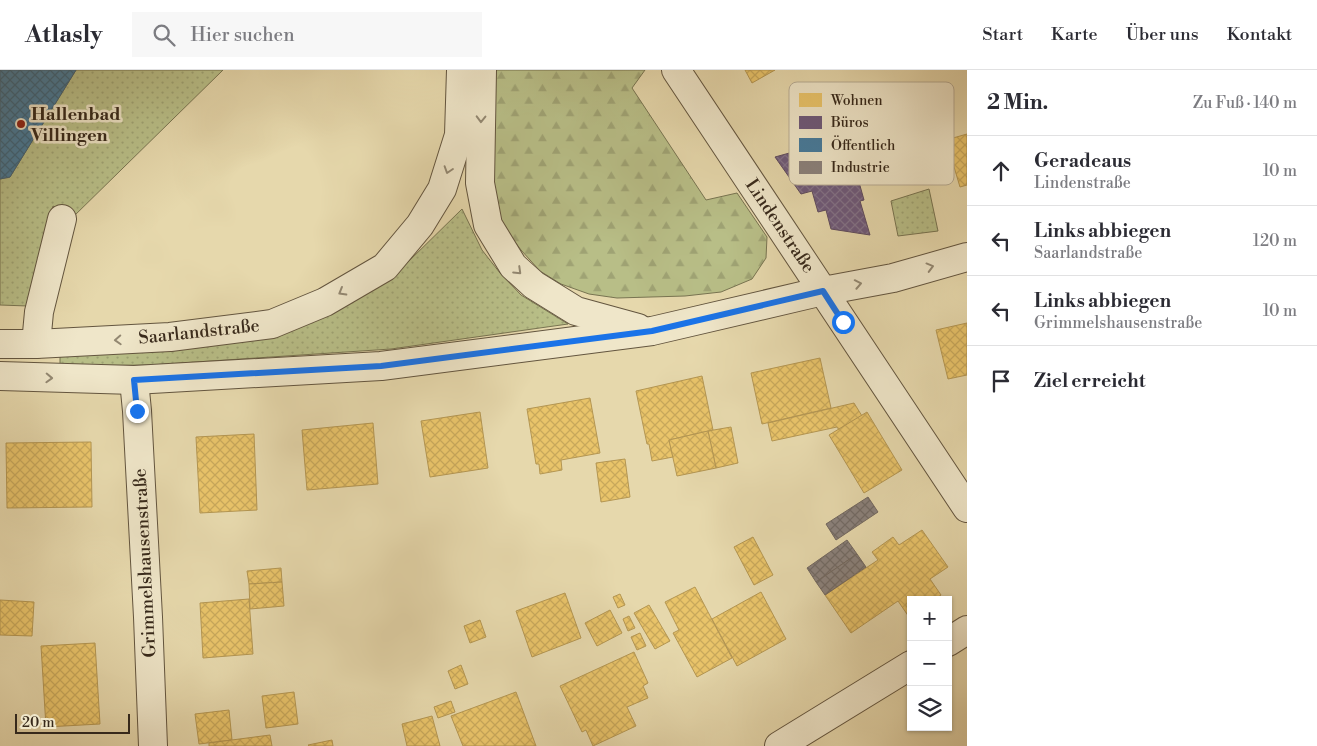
<!DOCTYPE html>
<html lang="de">
<meta charset="utf-8">
<style>
:root{--surface:#fff;--page:#f7f7f7;--text:#2b2b33;--muted:#7c7c81;--line:#e1e1e2}
body{margin:0;font-family:"Libre Bodoni",serif;background:var(--page);color:var(--text)}
.controls{position:absolute;right:15px;bottom:15px;display:grid;overflow:hidden;border-radius:0px;box-shadow:0 1px 4px #0004}
.controls button{width:45px;height:45px;display:grid;place-items:center;padding:0;border:0;border-bottom:1px solid var(--line);background:var(--surface);color:var(--text);font:25px sans-serif}
.scale{position:absolute;left:15px;bottom:12px;width:115px;box-sizing:border-box;padding-left:5px;border:2px solid #37291b;border-top:0;font-size:14px;line-height:18px;white-space:nowrap;color:#37291b;-webkit-text-stroke:4px #efe6c9;paint-order:stroke}
.stop{position:absolute;width:15px;height:15px;margin:-11px;border:4px solid #1a73e8;border-radius:50%;background:#fff}
.stop.end{background:#1a73e8;border-color:#fff;box-shadow:0 1px 5px #0008}
.list{margin:0;padding:0;list-style:none}
h2{display:flex;justify-content:space-between;align-items:center;height:65px;margin:0;padding:0 20px;font-size:21px}
h2 small{font-size:16px;font-weight:400;color:var(--muted)}
.list li{display:grid;grid-template-columns:32px 1fr auto;gap:15px;align-items:center;box-sizing:border-box;height:70px;padding:0 20px;border-top:1px solid var(--line)}
.list b{display:block;font-size:19px;white-space:nowrap}
.list p{margin:0;font-size:16px;white-space:nowrap;color:var(--muted)}
.list em{font-size:16px;font-style:normal;color:var(--muted)}
.icon{flex:none;width:28px;height:28px;fill:none;stroke:currentColor;stroke-width:2;stroke-linecap:round;stroke-linejoin:round}
.map{position:relative;flex:none;width:967px;height:676px;overflow:hidden}
header{display:flex;align-items:center;gap:30px;box-sizing:border-box;height:70px;padding:0 25px;background:var(--surface);border-bottom:1px solid var(--line)}
header strong{font-size:24px}
nav{display:flex;gap:28px;margin-inline-start:auto;font-size:18px}
.search{width:350px;height:45px;background:var(--page);display:flex;align-items:center;gap:12px;box-sizing:border-box;padding:0 18px;border-radius:0px;color:var(--muted);font-size:19px}
main{display:flex}
aside{flex:1;background:var(--surface)}
.map>svg:first-child{display:block}
.grass{fill:url(#grass-dots);stroke:#787451}
.forest{fill:url(#forest-firs);stroke:#787451}
.homes{fill:url(#homes-cross-hatch);stroke:#b49652}
.offices{fill:url(#offices-cross-hatch);stroke:#5d4b5e}
.public{fill:url(#public-cross-hatch);stroke:#416276}
.industry{fill:url(#industry-cross-hatch);stroke:#71675f}
.lines{fill:none;stroke-linecap:round;stroke-linejoin:round}
.minor-casing{stroke:#63553f;stroke-width:30}
.minor{stroke:#efe6c9;stroke-width:28}
.oneway{stroke:#938872}
.route{stroke:#1a73e8;stroke-width:6}
.poi-dot{fill:#8f2418;stroke:#efe6c9;stroke-width:2}
.labels{text-anchor:middle;dominant-baseline:central;stroke-width:5;stroke-linejoin:round;paint-order:stroke}
.poi-label{font-size:18px;font-weight:bold;fill:#37291b;stroke:#efe6c9;text-anchor:start}
.street-label{font-size:18px;fill:#37291b;stroke:#efe6c9}
.key{fill:#efe6c9;stroke:#b8ad95;stroke-width:1}
.key-label{font-size:14px;fill:#37291b}
</style>
<header>
<strong>Atlasly</strong>
<div class="search"><svg class="icon" aria-label="search" viewBox="0 0 24 24"><circle cx="10" cy="10" r="6"/><path d="M15 15l6 6"/></svg>Hier suchen</div>
<nav><a>Start</a><a>Karte</a><a>Über uns</a><a>Kontakt</a></nav>
</header>
<main>
<div class="map">
<svg width="967" height="676" viewBox="0 0 967 676">
<defs>
<pattern id="grass-dots" width="8" height="8" patternUnits="userSpaceOnUse" patternTransform="scale(1.25)"><rect width="8" height="8" fill="#b8be87"/><path d="M2 2h.1M6 6h.1" fill="none" stroke="#9fa374" stroke-width="1.8" stroke-linecap="round"/></pattern>
<pattern id="forest-firs" width="22" height="20" patternUnits="userSpaceOnUse" patternTransform="scale(1.25)"><rect width="22" height="20" fill="#b8be87"/><path d="M5 1l3.5 6h-7zM16 11l3.5 6h-7z" fill="#9fa374"/></pattern>
<pattern id="homes-cross-hatch" width="8" height="8" patternUnits="userSpaceOnUse" patternTransform="scale(1.25)"><rect width="8" height="8" fill="#e9c46a"/><path d="M0 0l8 8M0 8l8-8" fill="none" stroke="#c8a85b"/></pattern>
<pattern id="offices-cross-hatch" width="8" height="8" patternUnits="userSpaceOnUse" patternTransform="scale(1.25)"><rect width="8" height="8" fill="#6d597a"/><path d="M0 0l8 8M0 8l8-8" fill="none" stroke="#82728a"/></pattern>
<pattern id="public-cross-hatch" width="8" height="8" patternUnits="userSpaceOnUse" patternTransform="scale(1.25)"><rect width="8" height="8" fill="#457b9d"/><path d="M0 0l8 8M0 8l8-8" fill="none" stroke="#3a657f"/></pattern>
<pattern id="industry-cross-hatch" width="8" height="8" patternUnits="userSpaceOnUse" patternTransform="scale(1.25)"><rect width="8" height="8" fill="#8a817c"/><path d="M0 0l8 8M0 8l8-8" fill="none" stroke="#726a65"/></pattern>
</defs>
<rect width="100%" height="100%" fill="#e6d8ac"/>
<filter id="stains"><feTurbulence type="fractalNoise" baseFrequency=".004" numOctaves="4"/><feColorMatrix values="0 0 0 0 .2 0 0 0 0 .09 0 0 0 0 .02 0 0 0 .5 -.17"/></filter>
<radialGradient id="worn" r=".72"><stop offset=".6" stop-color="#630" stop-opacity="0"/><stop offset="1" stop-color="#630" stop-opacity=".3"/></radialGradient>
<!-- grass -->
<g class="grass">
<polygon points="76,0 223,0 72,148 53,136 28,236 0,235 0,109 10,107"/>
<polygon points="929,119 938,161 898,166 891,131"/>
<polygon points="462,139 482,180 500,203 521,225 568,254 391,279 151,295 60,296 60,286 172,281 230,273 356,227 407,193"/>
</g>
<!-- forest -->
<polygon class="forest" points="492,0 645,0 632,18 706,130 737,123 767,167 766,188 752,209 721,222 685,226 617,228 589,224 561,214 540,201 521,180 506,160 492,129"/>
<!-- homes -->
<g class="homes">
<polygon points="745,0 775,0 752,13"/>
<polygon points="967,64 967,115 960,117 946,70"/>
<polygon points="967,253 967,305 948,309 936,260"/>
<polygon points="820,288 831,338 762,354 751,303"/>
<polygon points="702,306 713,360 669,370 673,387 652,391 649,374 647,374 636,321"/>
<polygon points="590,328 600,383 561,390 562,400 540,404 539,394 536,394 527,339"/>
<polygon points="854,333 862,346 839,360 837,357 772,371 768,353"/>
<polygon points="480,342 488,398 430,407 421,351"/>
<polygon points="867,342 902,400 864,423 829,365"/>
<polygon points="373,353 378,414 307,420 302,360"/>
<polygon points="731,357 738,393 716,398 708,361"/>
<polygon points="708,361 716,398 677,406 669,370"/>
<polygon points="254,364 257,440 200,443 196,367"/>
<polygon points="91,372 92,437 7,438 6,373"/>
<polygon points="625,389 630,427 601,432 596,393"/>
<polygon points="922,460 948,497 930,509 941,525 934,530 911,530 911,546 909,547 898,531 851,563 825,525 878,490 872,482 893,467 899,475"/>
<polygon points="753,467 773,505 754,515 734,477"/>
<polygon points="281,498 282,512 249,514 247,501"/>
<polygon points="282,512 284,536 250,539 249,514"/>
<polygon points="695,517 732,588 697,607 673,563 679,560 665,532"/>
<polygon points="761,522 786,569 737,596 712,549"/>
<polygon points="565,523 581,568 532,587 516,541"/>
<polygon points="620,524 625,535 618,538 613,527"/>
<polygon points="249,529 253,584 203,588 200,533"/>
<polygon points="0,530 34,532 32,566 0,565"/>
<polygon points="649,535 670,571 655,579 634,543"/>
<polygon points="610,540 622,563 597,576 585,553"/>
<polygon points="629,546 635,558 628,561 623,549"/>
<polygon points="480,550 486,567 470,573 464,556"/>
<polygon points="640,563 646,576 637,580 631,567"/>
<polygon points="95,573 100,654 46,657 41,576"/>
<polygon points="634,582 648,613 643,616 648,628 627,637 636,656 593,676 586,660 582,662 560,616"/>
<polygon points="461,595 468,614 455,619 448,601"/>
<polygon points="294,622 298,654 266,658 262,626"/>
<polygon points="516,622 536,676 463,676 451,646"/>
<polygon points="451,631 455,642 438,648 434,637"/>
<polygon points="229,640 232,670 199,674 195,644"/>
<polygon points="432,646 440,676 407,676 402,654"/>
<polygon points="270,665 272,676 209,676 209,673"/>
<polygon points="332,670 333,676 309,676 308,675"/>
</g>
<!-- offices -->
<polygon class="offices" points="843,55 864,130 860,131 870,165 831,159 826,140 818,142 812,121 801,124 775,87 793,82 790,70"/>
<!-- public -->
<polygon class="public" points="0,0 76,0 10,107 0,109"/>
<!-- industry -->
<g class="industry">
<polygon points="868,427 878,442 836,470 826,454"/>
<polygon points="847,470 857,484 816,512 807,498"/>
<polygon points="857,484 866,497 825,525 816,512"/>
</g>
<g class="lines">
<defs>
<g id="minor">
<polyline points="482,0 480,113 488,155 513,196 534,215 576,241 638,258"/>
<polyline points="676,0 967,438"/>
<polyline points="0,274 36,274 170,267 272,254 325,232 385,197 420,155 442,119 459,65 461,0"/>
<polyline points="36,274 39,242 62,149"/>
<polyline points="0,306 134,310 381,296 652,261 823,221 893,208 967,187"/>
<polyline points="134,310 137,341 148,547 153,676"/>
<polyline points="948,572 967,560"/>
<polyline points="779,676 911,595"/>
</g>
</defs>
<!-- minor casing -->
<use href="#minor" class="minor-casing"/>
<!-- minor -->
<use href="#minor" class="minor"/>
</g>
<!-- one-way arrows -->
<defs><path id="oneway-chevron" d="M-2-3.5L2.5 0L-2 3.5" fill="none" stroke-width="1.6" stroke-linecap="round" stroke-linejoin="round" transform="scale(1.25)"/></defs>
<g class="oneway">
<use href="#oneway-chevron" transform="translate(481 49) rotate(91)"/>
<use href="#oneway-chevron" transform="translate(448 100) rotate(108)"/>
<use href="#oneway-chevron" transform="translate(930 197) rotate(-15)"/>
<use href="#oneway-chevron" transform="translate(518 201) rotate(44)"/>
<use href="#oneway-chevron" transform="translate(858 214) rotate(-11)"/>
<use href="#oneway-chevron" transform="translate(342 222) rotate(150)"/>
<use href="#oneway-chevron" transform="translate(118 270) rotate(177)"/>
<use href="#oneway-chevron" transform="translate(49 308) rotate(2)"/>
</g>
<g class="lines">
<!-- route -->
<polyline class="route" points="137,341 134,310 381,296 652,261 823,221 843,252"/>
</g>
<!-- markers -->
<circle class="poi-dot" cx="21" cy="54" r="5"/>
<g class="labels">
<!-- poi labels -->
<g class="poi-label">
<text x="31" y="44">Hallenbad<tspan x="31" dy="21">Villingen</tspan></text>
</g>
<!-- street labels -->
<g class="street-label">
<text transform="translate(780 156) rotate(56)">Lindenstraße</text>
<text transform="translate(199 262) rotate(-6)">Saarlandstraße</text>
<text transform="translate(145 493) rotate(-93)">Grimmelshausenstraße</text>
</g>
</g>
<!-- legend -->
<rect x="789" y="12" width="165" height="103" rx="8" class="key"/>
<rect x="799" y="23" width="23" height="14" fill="#e9c46a"/>
<rect x="799" y="46" width="23" height="13" fill="#6d597a"/>
<rect x="799" y="68" width="23" height="14" fill="#457b9d"/>
<rect x="799" y="91" width="23" height="13" fill="#8a817c"/>
<g class="key-label">
<text x="831" y="35">Wohnen</text>
<text x="831" y="57">Büros</text>
<text x="831" y="80">Öffentlich</text>
<text x="831" y="102">Industrie</text>
</g>
<rect width="100%" height="100%" filter="url(#stains)"/>
<rect width="100%" height="100%" fill="url(#worn)"/>
</svg>
<div class="controls">
<button>+</button>
<button>−</button>
<button><svg class="icon" aria-label="layers" viewBox="0 0 24 24"><path d="M12 4l9 5-9 5-9-5zM3 14l9 5 9-5"/></svg></button>
</div>
<div class="scale">20 m</div>
<div class="stop" style="left:843px;top:252px"></div>
<div class="stop end" style="left:137px;top:341px"></div>
</div>
<aside>
<h2>2 Min.<small>Zu Fuß · 140 m</small></h2>
<ul class="list">
<li><svg class="icon" aria-label="ahead" viewBox="0 0 24 24"><path d="M12 20V5M6 11l6-6 6 6"/></svg><div><b>Geradeaus</b><p>Lindenstraße</p></div><em>10 m</em></li>
<li><svg class="icon" aria-label="left" viewBox="0 0 24 24"><path d="M17 20v-9H6M10 6l-5 5 5 5"/></svg><div><b>Links abbiegen</b><p>Saarlandstraße</p></div><em>120 m</em></li>
<li><svg class="icon" aria-label="left" viewBox="0 0 24 24"><path d="M17 20v-9H6M10 6l-5 5 5 5"/></svg><div><b>Links abbiegen</b><p>Grimmelshausenstraße</p></div><em>10 m</em></li>
<li><svg class="icon" aria-label="arrive" viewBox="0 0 24 24"><path d="M6 21V4h12l-3 4 3 4H6"/></svg><div><b>Ziel erreicht</b></div></li>
</ul>
</aside>
</main>
